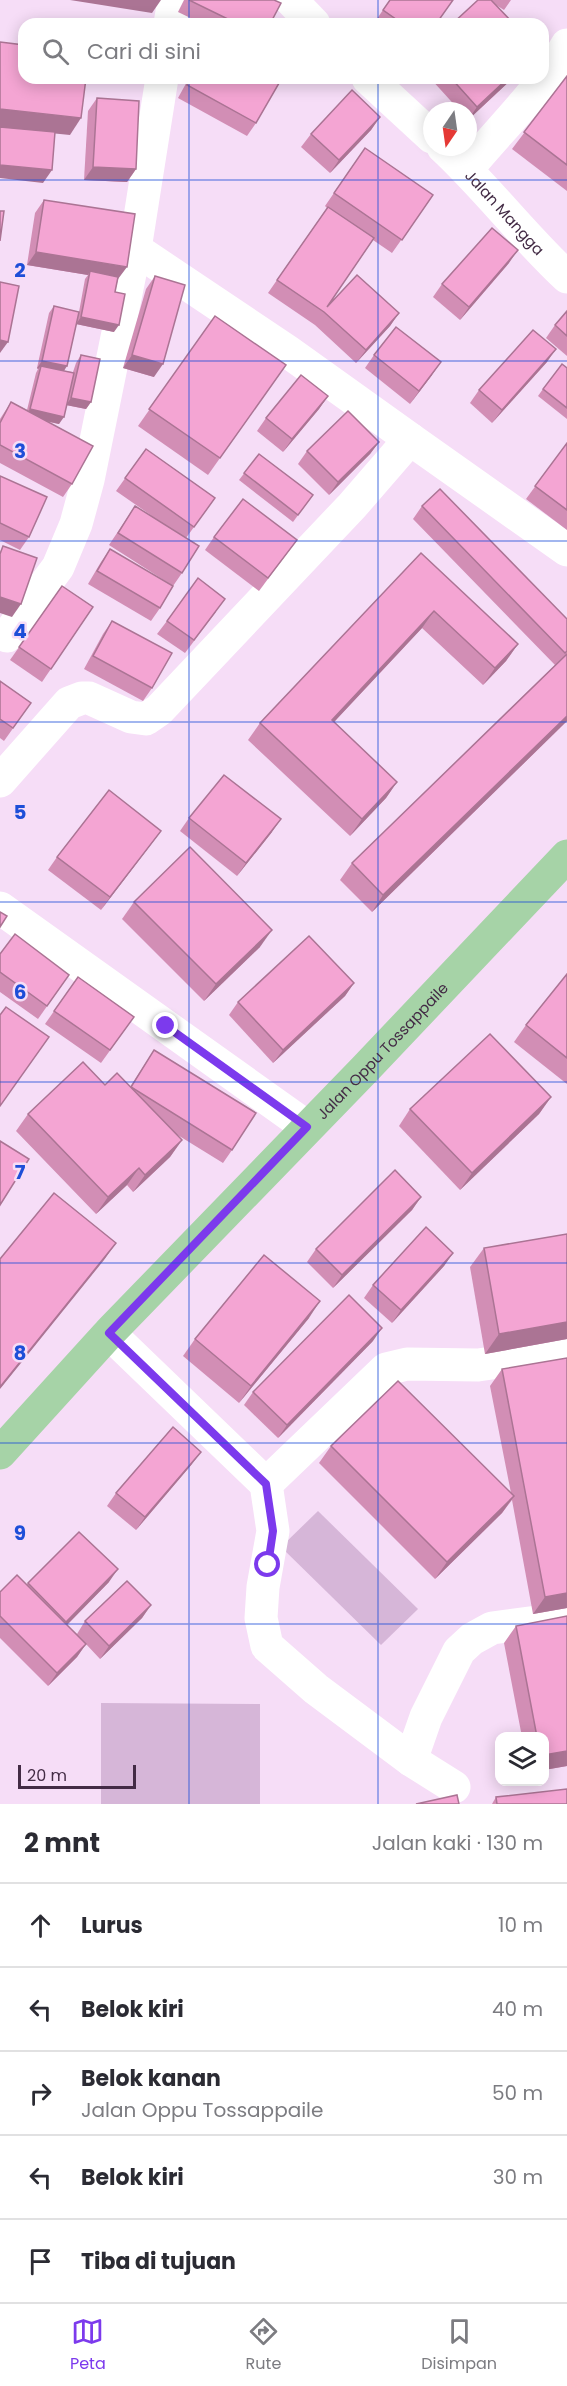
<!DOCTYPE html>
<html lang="id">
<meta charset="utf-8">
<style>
:root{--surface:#fff;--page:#f2f2f3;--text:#2b2b33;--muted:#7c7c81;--line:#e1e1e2;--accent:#7c3aed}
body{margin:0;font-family:Poppins,sans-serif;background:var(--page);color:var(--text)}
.controls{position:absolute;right:18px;bottom:18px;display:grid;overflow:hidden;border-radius:12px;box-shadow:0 3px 15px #0003}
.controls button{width:54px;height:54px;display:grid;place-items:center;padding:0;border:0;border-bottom:2px solid var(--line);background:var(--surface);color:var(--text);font:30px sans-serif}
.compass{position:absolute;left:423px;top:102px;width:54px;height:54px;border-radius:50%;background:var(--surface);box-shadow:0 3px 15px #0003;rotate:193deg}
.scale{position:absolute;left:18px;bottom:15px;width:118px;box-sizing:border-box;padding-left:6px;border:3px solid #432b45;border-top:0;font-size:16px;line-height:21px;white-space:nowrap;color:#432b45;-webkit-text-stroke:4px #f6ddf7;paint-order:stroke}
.stop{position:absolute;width:18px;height:18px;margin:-14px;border:4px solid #7c3aed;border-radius:50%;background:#fff}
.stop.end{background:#7c3aed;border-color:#fff;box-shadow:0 2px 6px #0008}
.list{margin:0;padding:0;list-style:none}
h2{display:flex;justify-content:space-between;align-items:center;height:78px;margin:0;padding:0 24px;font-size:26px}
h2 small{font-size:20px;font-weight:400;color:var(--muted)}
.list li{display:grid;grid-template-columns:39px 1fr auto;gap:18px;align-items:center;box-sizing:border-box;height:84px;padding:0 24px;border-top:2px solid var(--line)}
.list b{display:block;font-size:22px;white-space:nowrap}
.list p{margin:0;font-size:20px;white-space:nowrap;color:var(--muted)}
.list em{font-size:20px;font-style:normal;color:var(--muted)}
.icon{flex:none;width:33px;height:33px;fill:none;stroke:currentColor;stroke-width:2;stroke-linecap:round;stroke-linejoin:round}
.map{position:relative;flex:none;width:567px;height:1804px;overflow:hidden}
.search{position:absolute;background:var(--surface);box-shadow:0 3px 15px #0003;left:18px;right:18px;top:18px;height:66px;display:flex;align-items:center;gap:15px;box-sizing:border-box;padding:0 21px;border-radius:18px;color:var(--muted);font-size:22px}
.sheet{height:498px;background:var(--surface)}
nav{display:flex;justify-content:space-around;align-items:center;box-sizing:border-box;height:84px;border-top:2px solid var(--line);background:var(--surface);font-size:16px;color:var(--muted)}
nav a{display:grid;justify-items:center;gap:3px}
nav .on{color:var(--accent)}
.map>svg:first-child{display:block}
.green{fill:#d6b6d8}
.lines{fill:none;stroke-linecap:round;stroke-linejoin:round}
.minor{stroke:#fff;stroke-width:33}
.major{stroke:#a6d3a7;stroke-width:33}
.wall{fill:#d28eb5}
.shaded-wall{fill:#ab7494}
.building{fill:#f4a5d3;stroke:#ab7494;stroke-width:1.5}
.route{stroke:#7c3aed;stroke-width:8}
.grid{fill:none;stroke:#1d4ed8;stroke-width:1.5;stroke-opacity:0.55}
.labels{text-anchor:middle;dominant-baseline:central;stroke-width:5;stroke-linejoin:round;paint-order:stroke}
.street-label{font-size:15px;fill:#432b45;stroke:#f6ddf7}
.grid-label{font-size:20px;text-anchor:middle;font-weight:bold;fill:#1d4ed8;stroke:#f6ddf7;stroke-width:5;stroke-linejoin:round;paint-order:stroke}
</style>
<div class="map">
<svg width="567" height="1804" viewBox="0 0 567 1804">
<rect width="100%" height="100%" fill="#f6ddf7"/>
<!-- green -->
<g class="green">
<polygon points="318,1511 418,1609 381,1645 281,1547"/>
<polygon points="101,1703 260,1704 260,1804 101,1804"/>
</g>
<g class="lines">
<!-- minor -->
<g class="minor">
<polyline points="291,0 314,24"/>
<polyline points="170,24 174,0"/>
<polyline points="368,78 432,137"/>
<path id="s1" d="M 443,147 C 487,188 523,236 567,277"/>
<path d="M 467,169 C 501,128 540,91 567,45"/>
<polyline points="135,249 287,351 410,439"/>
<polyline points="7,636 58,567 76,524 88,480 135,249 162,78"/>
<polyline points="0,781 69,703 82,698 89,698 131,717 146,719 159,710 352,506 410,439 567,550"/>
<polyline points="0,908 307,1127"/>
<polyline points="109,1333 266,1484 273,1531 263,1587 261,1618 267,1646 316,1689 411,1760 454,1787"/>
<polyline points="266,1484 386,1369 407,1364 478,1365 567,1352"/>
<polyline points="411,1760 426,1717 459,1651 472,1639 492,1628 567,1618"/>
</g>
<!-- major -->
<path class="major" id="s2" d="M 0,1453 L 109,1333 L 365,1069 L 567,856"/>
</g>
<!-- wall -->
<g class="wall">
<polygon points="184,0 274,0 270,24 203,24 178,12"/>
<polygon points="390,0 436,24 375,24 374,23"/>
<polygon points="478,0 511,0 504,10 496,5"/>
<polygon points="567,76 567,191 512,149"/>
<polygon points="189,78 282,78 256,123 247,136 178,98"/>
<polygon points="430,78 513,78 468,120 468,111 460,111"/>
<polygon points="97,98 136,169 127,182 84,180 88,111"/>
<polygon points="380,117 371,130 330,173 301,147 311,134"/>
<polygon points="365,148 433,195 392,253 373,240 327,307 399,313 390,326 356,363 315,325 268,293 327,208 325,206"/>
<polygon points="44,200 118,279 115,292 114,332 76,324 64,371 73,372 76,363 81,355 91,402 86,409 66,405 59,424 49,422 72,484 63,497 0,463 0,419 11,402 27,410 36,373 38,369 37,368 49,313 54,306 79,312 85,279 88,275 27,265 35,213"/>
<polygon points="509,263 460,320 433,297 442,284"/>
<polygon points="155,276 154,377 123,368 146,289"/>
<polygon points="567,311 567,356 546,338 555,325"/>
<polygon points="215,316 286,365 208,475 138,426"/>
<polygon points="374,355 432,375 410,404 365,368"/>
<polygon points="547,362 492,423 470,403 479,390"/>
<polygon points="567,368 567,419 538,396 543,389"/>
<polygon points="328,396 319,409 283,452 257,431 266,418"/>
<polygon points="379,442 370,454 329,495 298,464 307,451"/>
<polygon points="567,443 567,530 526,499"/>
<polygon points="146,449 215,498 186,538 182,573 173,586 109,545 135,506 152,516 116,491"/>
<polygon points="259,454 313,495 293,522 239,480"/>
<polygon points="0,476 29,537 20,550 0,540"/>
<polygon points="422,506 567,619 567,721 372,912 340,880 352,863 555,665 413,519"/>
<polygon points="214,537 297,540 259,591 205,550"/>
<polygon points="110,549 160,608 151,621 88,584 101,562"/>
<polygon points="421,553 518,644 506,661 483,685 422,628 334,722 397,782 386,798 350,836 248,740 260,723"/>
<polygon points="62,586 93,607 42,682 10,660"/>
<polygon points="216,612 185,653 157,634 167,621"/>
<polygon points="112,621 152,688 143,701 84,669 103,634"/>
<polygon points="0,681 31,703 4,741 0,738"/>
<polygon points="189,818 272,832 237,876 180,831"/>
<polygon points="161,831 101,910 48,870 57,857"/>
<polygon points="134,902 260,947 204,1001 122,919"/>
<polygon points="0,954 69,975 38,1019 0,992"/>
<polygon points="567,974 567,1084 514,1042 526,1025"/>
<polygon points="78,977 134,1017 101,1063 45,1024"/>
<polygon points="354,983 345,996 273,1063 229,1015 238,1002"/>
<polygon points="154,1050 232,1150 223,1163 176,1134 182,1140 170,1157 133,1192 127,1185 96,1214 16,1131 28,1114 105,1085 130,1087"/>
<polygon points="551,1097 539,1114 460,1190 399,1126 410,1109"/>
<polygon points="421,1197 412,1210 333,1288 307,1262 316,1249"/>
<polygon points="567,1234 567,1339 485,1354 470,1267 484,1248"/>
<polygon points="453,1253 444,1266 392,1323 364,1298 373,1285"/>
<polygon points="309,1318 239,1403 183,1356 195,1339"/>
<polygon points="373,1341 278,1438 244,1405 253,1392"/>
<polygon points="567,1358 567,1608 533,1614 512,1500 502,1513 435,1579 319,1463 331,1446 511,1493 490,1386 502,1369"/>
<polygon points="192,1464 136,1530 107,1506 116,1493"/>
<polygon points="79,1532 109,1582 67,1625 77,1634 85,1621 151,1605 142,1618 100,1659 86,1644 77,1657 48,1686 0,1638 0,1592 27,1584"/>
<polygon points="567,1616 567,1766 544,1770 544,1737 522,1737 504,1643 516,1626"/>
<polygon points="496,1797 567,1804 492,1804"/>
</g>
<!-- shaded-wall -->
<g class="shaded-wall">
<polygon points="70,0 161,0 152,13"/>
<polygon points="508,78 513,78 468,120 477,107"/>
<polygon points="0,109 81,118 70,135 0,128"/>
<polygon points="380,117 371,130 330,173 339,160"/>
<polygon points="0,165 52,170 43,183 0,178"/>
<polygon points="93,167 136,169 127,182 84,180"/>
<polygon points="518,250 509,263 460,320 469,307"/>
<polygon points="36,252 127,267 118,279 90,275 90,271 88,275 27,265"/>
<polygon points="399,313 390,326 356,363 366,350"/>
<polygon points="81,317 119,325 114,332 76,324"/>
<polygon points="0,340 8,342 0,353"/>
<polygon points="556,349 547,362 492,423 502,410"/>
<polygon points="132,355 163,364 154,377 123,368"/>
<polygon points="42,361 67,366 62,374 41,366 38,369 37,368"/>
<polygon points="441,362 432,375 410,404 419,391"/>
<polygon points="328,396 319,409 283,452 292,439"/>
<polygon points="71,398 91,402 86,409 66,405"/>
<polygon points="30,409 64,417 59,424 25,416"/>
<polygon points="379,442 370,454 329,495 338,482"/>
<polygon points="0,597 21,604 12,617 0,613"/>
<polygon points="434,611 422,628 320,737 332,720"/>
<polygon points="518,644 506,661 483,685 495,668"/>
<polygon points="567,716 567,721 372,912 383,895"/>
<polygon points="397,782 386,798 350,836 362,819"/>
<polygon points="281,819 272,832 237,876 246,863"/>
<polygon points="161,831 152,843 101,910 110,897"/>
<polygon points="272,930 260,947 204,1001 216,984"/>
<polygon points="354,983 345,996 273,1063 283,1050"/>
<polygon points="551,1097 539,1114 460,1190 472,1173"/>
<polygon points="182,1140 170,1157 133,1192 145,1175"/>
<polygon points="139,1168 127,1185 96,1214 108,1197"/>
<polygon points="421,1197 412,1210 333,1288 342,1275"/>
<polygon points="116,1243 104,1260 0,1389 0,1387"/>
<polygon points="453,1253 444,1266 392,1323 401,1310"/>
<polygon points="320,1301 309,1318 239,1403 251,1386"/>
<polygon points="567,1322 567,1339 485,1354 499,1334"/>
<polygon points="382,1328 373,1341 278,1438 287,1425"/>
<polygon points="201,1452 192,1464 136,1530 145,1517"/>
<polygon points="514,1496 502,1513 435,1579 447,1562"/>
<polygon points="118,1569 109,1582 57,1635 66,1622"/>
<polygon points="567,1593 567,1608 533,1614 545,1597"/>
<polygon points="151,1605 142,1618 100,1659 109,1646"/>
<polygon points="86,1644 77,1657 48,1686 57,1673"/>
<polygon points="567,1751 567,1766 544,1770 544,1755"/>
</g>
<!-- building -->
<g class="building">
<polygon points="189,0 274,0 281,3 270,24 238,24"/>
<polygon points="390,0 453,0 436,24 403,24 383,10"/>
<polygon points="478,0 491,0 514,24 452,24"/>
<polygon points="0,42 24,45 24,78 86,78 81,118 0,109"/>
<polygon points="567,76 567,165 524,132"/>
<polygon points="191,78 282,78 256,123 187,85"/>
<polygon points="451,78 508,78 477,107"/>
<polygon points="352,90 380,117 339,160 311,134"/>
<polygon points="97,98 139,101 136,169 93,167"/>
<polygon points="0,127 55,132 52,170 0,165"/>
<polygon points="365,148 433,195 402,240 334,193"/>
<polygon points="44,200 135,214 127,267 36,252"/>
<polygon points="328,207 374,238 327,307 357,275 399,313 366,350 324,312 277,280"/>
<polygon points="0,211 4,211 0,241"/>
<polygon points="492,228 518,250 469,307 442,284"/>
<polygon points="90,271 118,277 115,292 125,294 119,325 81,317"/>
<polygon points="155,276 185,285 163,364 132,355"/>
<polygon points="0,282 19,286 8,342 0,340"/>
<polygon points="54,306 79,312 67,366 42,361"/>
<polygon points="567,311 567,336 555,325"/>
<polygon points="215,316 286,365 220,458 149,409"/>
<polygon points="396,327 441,362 419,391 374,355"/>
<polygon points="533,330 556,349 502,410 479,390"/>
<polygon points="81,355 100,359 91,402 71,398"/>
<polygon points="562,364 567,368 567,408 543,389"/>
<polygon points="41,366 74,373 64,417 30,409"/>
<polygon points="301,375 328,396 292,439 266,418"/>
<polygon points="11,402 93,446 72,484 0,445 0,423"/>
<polygon points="348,411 379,442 338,482 307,451"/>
<polygon points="567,443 567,510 535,486"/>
<polygon points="146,449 215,498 194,527 125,478"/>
<polygon points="259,454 313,495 298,515 244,473"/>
<polygon points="0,476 47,497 29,537 0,523"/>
<polygon points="440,489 567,619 567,651 565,653 422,506"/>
<polygon points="243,499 297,540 268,578 214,537"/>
<polygon points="135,506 199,546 182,573 118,533"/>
<polygon points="3,546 37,558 21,604 0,597 0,554"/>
<polygon points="110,549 173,586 160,608 97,571"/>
<polygon points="421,553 518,644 495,668 434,611 332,720 397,782 362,819 260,723"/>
<polygon points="198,578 225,599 194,640 167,621"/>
<polygon points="62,586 93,607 51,669 19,647"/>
<polygon points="112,621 172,653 152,688 93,656"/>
<polygon points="567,654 567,716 383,895 352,863"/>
<polygon points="0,681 31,703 13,728 0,719"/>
<polygon points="224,775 281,819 246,863 189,818"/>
<polygon points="109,790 161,831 110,897 57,857"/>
<polygon points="190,847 272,930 216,984 134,902"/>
<polygon points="0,912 7,916 0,927"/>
<polygon points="15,934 69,975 47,1006 0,972 0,954"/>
<polygon points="309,936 354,983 283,1050 238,1002"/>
<polygon points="567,974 567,1058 526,1025"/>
<polygon points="78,977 134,1017 110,1050 54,1011"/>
<polygon points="6,1007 49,1037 0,1106 0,1015"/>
<polygon points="490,1034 551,1097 472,1173 410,1109"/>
<polygon points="154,1050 256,1113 232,1150 131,1087"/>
<polygon points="83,1062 105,1085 117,1073 182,1140 145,1175 139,1168 108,1197 28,1114"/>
<polygon points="0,1141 29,1159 0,1205"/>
<polygon points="395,1170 421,1197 342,1275 316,1249"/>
<polygon points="54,1193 116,1243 0,1387 0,1259"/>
<polygon points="426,1227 453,1253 401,1310 373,1285"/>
<polygon points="567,1234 567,1322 499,1334 484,1248"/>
<polygon points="264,1255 320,1301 251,1386 195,1339"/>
<polygon points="349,1295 382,1328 287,1425 253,1392"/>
<polygon points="567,1358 567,1593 545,1597 502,1369"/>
<polygon points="398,1381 514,1496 447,1562 331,1446"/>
<polygon points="173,1427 201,1452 145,1517 116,1493"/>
<polygon points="79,1532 118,1569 66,1622 28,1583"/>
<polygon points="17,1575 86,1644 57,1673 0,1616 0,1592"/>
<polygon points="127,1581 151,1605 109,1646 85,1621"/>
<polygon points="567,1616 567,1751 544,1755 544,1737 537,1737 516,1626"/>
<polygon points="567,1789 567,1804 497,1804 496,1797"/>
<polygon points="457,1795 459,1804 416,1804"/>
</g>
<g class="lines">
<!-- route -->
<polyline class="route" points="166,1026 307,1127 109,1333 266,1484 273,1531 268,1565"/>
</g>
<!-- grid -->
<path class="grid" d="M 189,0 L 189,24M 378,0 L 378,24M 189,78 L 189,1804M 378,78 L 378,1804M 0,180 L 567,180M 0,361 L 567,361M 0,541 L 567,541M 0,722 L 567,722M 0,902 L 567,902M 0,1082 L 567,1082M 0,1263 L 567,1263M 0,1443 L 567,1443M 0,1624 L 567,1624"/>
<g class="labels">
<!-- street labels -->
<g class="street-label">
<text stroke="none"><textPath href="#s1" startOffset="90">Jalan Mangga</textPath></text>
<text stroke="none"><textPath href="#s2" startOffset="555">Jalan Oppu Tossappaile</textPath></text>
</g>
</g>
<g class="grid-label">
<text x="20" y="277">2</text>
<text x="20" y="458">3</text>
<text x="20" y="638">4</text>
<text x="20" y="819">5</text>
<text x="20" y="999">6</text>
<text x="20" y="1179">7</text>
<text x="20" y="1360">8</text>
<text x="20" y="1540">9</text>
</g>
</svg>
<div class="controls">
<button><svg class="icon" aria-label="layers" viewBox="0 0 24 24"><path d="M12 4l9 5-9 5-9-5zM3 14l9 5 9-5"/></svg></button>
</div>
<svg class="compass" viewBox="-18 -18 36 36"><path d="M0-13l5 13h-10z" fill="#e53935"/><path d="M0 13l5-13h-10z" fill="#7c7c81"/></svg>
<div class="scale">20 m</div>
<div class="stop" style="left:268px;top:1565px"></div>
<div class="stop end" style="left:166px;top:1026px"></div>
<div class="search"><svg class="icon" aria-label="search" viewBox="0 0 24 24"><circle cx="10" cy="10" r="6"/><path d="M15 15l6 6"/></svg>Cari di sini</div>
</div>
<section class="sheet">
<h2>2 mnt<small>Jalan kaki · 130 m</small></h2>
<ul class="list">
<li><svg class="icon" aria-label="ahead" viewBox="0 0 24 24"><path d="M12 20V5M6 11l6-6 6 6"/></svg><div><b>Lurus</b></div><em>10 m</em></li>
<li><svg class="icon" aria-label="left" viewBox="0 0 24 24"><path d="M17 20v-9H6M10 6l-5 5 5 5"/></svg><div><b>Belok kiri</b></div><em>40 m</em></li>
<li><svg class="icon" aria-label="right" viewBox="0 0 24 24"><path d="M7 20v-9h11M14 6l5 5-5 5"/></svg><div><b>Belok kanan</b><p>Jalan Oppu Tossappaile</p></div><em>50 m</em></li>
<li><svg class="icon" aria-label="left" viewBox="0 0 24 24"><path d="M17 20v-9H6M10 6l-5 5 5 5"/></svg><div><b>Belok kiri</b></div><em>30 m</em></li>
<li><svg class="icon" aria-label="arrive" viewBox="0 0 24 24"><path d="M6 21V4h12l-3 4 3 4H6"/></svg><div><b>Tiba di tujuan</b></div></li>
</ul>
</section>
<nav>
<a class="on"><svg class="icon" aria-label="map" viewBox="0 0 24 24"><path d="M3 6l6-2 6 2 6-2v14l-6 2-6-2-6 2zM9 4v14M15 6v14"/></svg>Peta</a>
<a><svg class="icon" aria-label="directions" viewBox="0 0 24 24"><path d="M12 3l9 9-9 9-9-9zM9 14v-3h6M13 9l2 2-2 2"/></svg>Rute</a>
<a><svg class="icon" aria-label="saved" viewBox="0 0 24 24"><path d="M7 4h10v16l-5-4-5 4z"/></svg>Disimpan</a>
</nav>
